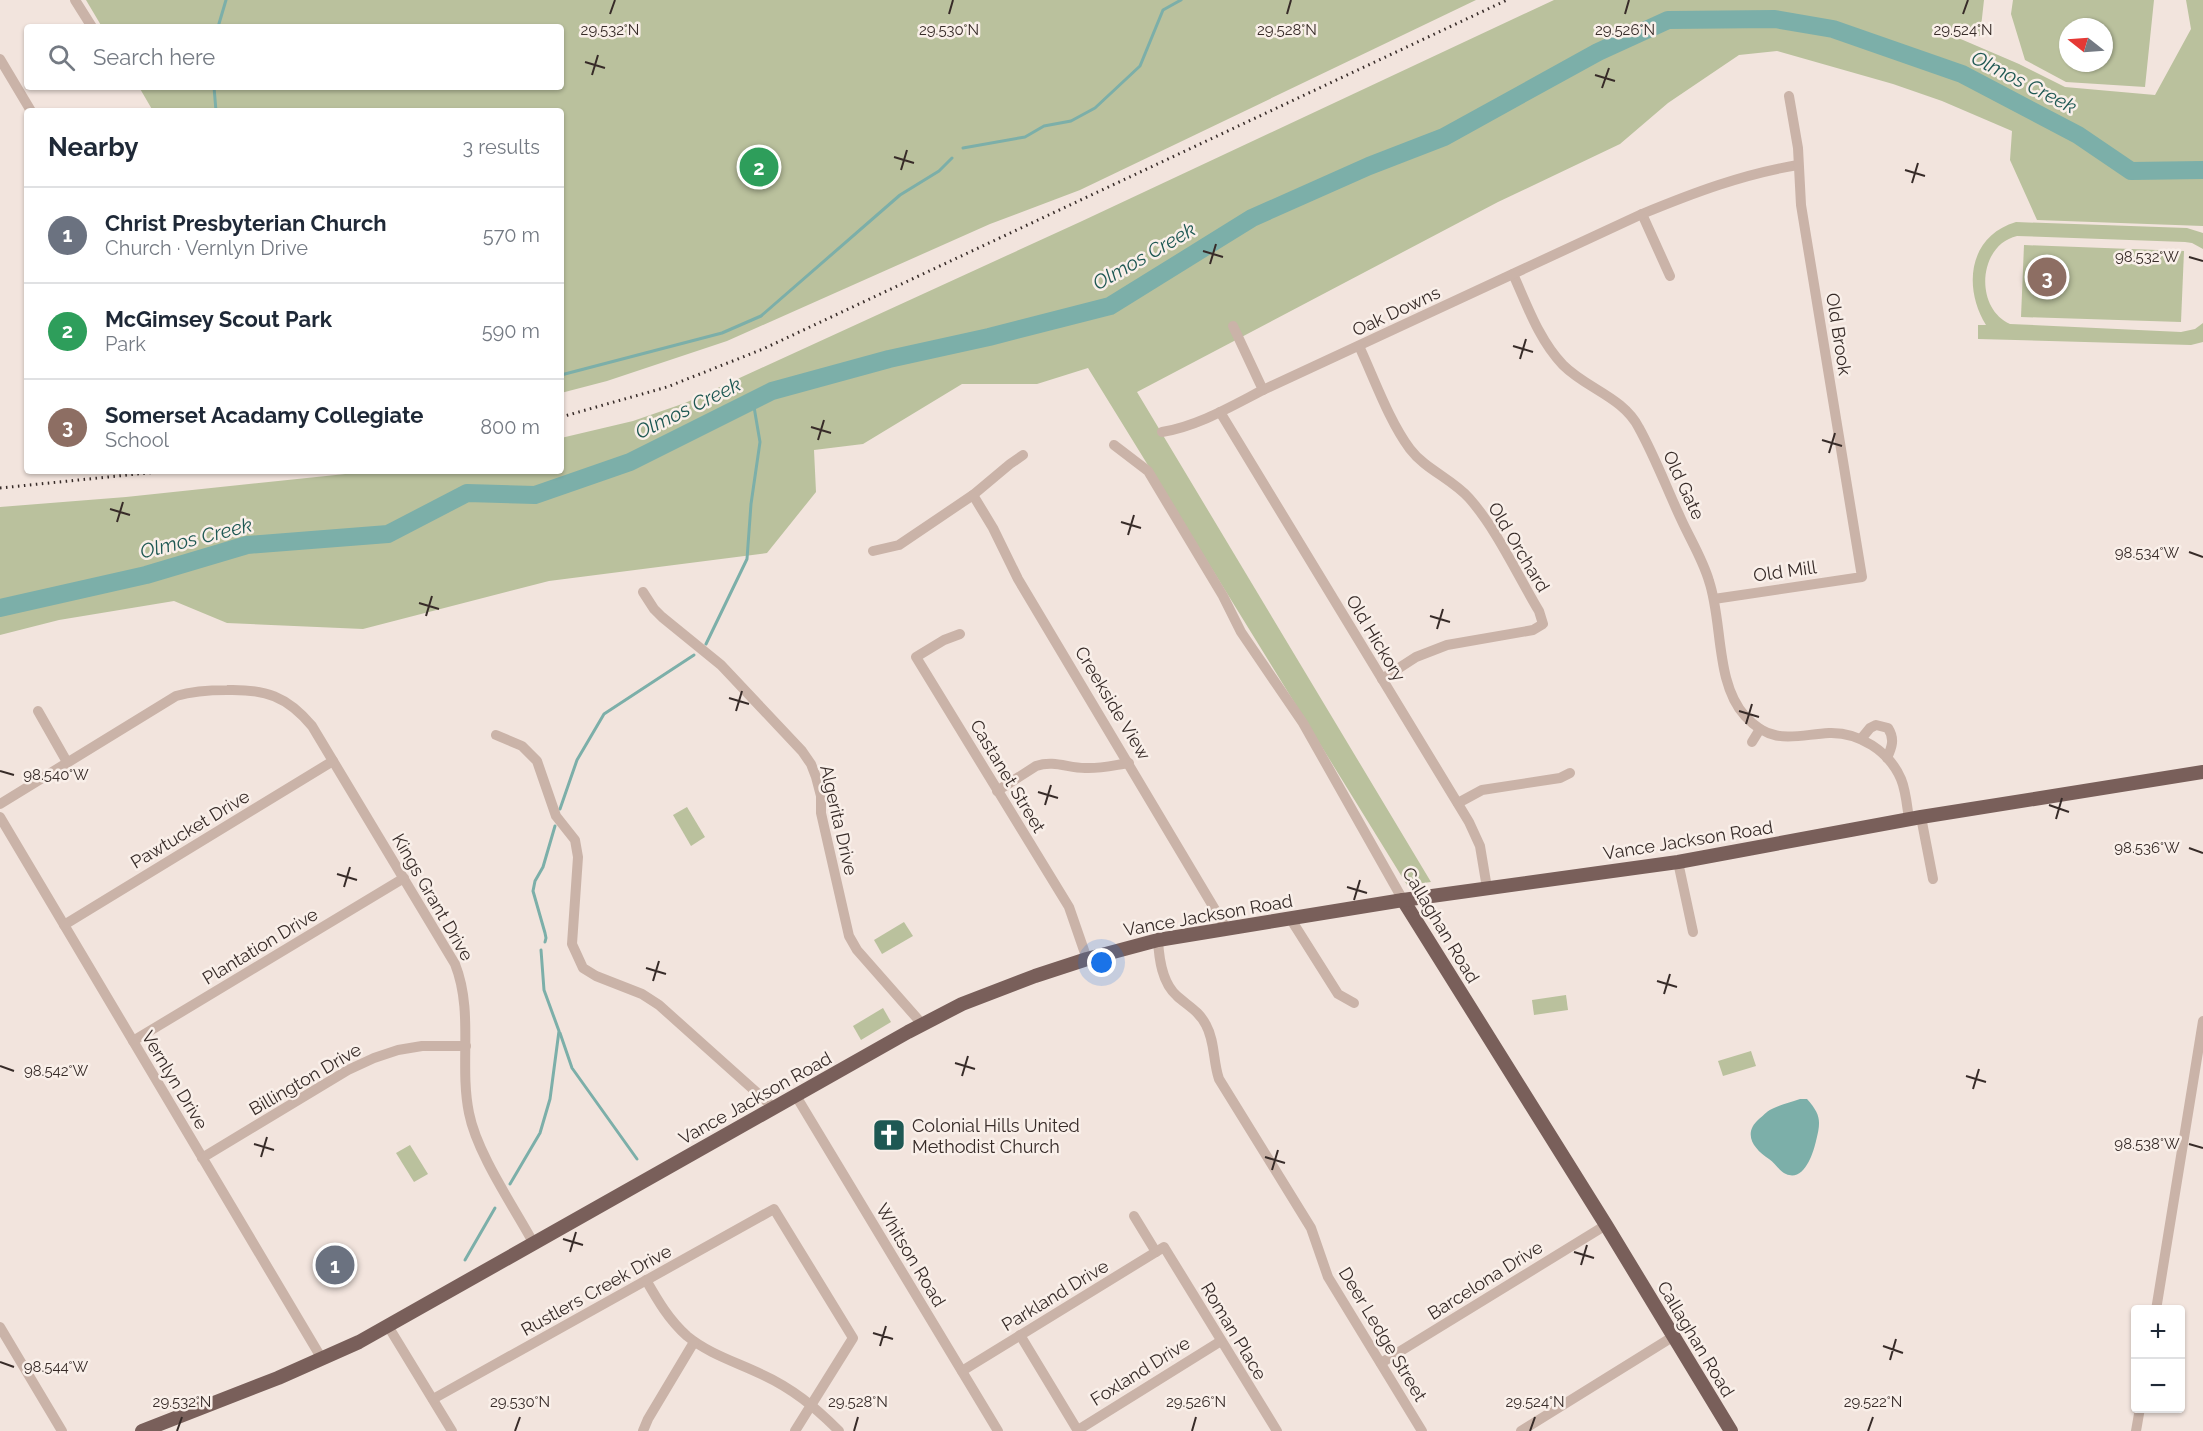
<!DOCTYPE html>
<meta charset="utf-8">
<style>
:root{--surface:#fff;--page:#f2f2f3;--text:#1f2937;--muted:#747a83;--line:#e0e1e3;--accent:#1e5853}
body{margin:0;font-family:Raleway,sans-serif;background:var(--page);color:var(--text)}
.controls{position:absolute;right:18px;bottom:18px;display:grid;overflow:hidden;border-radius:6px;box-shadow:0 2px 4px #0004}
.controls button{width:54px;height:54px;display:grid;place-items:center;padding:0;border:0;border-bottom:2px solid var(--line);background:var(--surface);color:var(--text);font:30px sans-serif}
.compass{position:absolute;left:2059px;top:18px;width:54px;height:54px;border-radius:50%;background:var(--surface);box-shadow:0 2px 4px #0004;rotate:287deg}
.you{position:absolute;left:1102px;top:963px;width:21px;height:21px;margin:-15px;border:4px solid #fff;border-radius:50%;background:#1a73e8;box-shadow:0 0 0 9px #1a73e833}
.badge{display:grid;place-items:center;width:39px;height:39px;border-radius:50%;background:var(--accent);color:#fff;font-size:20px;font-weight:700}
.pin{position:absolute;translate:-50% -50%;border:3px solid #fff;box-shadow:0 2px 6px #0006}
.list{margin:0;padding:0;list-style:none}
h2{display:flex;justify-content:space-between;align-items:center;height:78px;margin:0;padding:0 24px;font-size:26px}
h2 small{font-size:20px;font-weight:400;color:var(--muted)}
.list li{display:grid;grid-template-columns:39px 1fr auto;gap:18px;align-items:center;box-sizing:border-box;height:96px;padding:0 24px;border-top:2px solid var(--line)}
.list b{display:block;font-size:22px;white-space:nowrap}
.list p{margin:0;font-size:20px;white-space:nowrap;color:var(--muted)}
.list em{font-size:20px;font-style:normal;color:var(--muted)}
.icon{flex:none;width:33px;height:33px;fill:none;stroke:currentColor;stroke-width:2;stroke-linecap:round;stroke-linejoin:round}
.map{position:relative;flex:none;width:2203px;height:1431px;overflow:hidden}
.search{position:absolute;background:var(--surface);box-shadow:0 2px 4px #0004;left:24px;top:24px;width:540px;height:66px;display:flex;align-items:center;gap:15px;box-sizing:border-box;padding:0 21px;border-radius:6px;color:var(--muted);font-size:22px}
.panel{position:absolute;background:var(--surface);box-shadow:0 2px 4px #0004;left:24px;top:108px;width:540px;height:366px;border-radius:6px}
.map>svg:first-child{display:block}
.green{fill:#bac19d;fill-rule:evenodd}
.water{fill:#7cafa9}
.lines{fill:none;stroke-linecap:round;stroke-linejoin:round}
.stream{stroke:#7cafa9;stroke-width:3}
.river{stroke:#7cafa9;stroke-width:18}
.minor{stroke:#cab3a8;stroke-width:10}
.major{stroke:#795f5a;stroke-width:14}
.rail{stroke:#372b28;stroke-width:3;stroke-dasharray:1.5 4.5;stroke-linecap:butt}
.ticks{fill:none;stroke:#372b28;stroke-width:2}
.labels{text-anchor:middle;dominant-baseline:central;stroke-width:5;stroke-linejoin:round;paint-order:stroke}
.street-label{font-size:18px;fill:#372b28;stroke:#f9efe9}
.poi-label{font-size:18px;fill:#372b28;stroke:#f9efe9;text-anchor:start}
.water-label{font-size:20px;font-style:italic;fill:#1e5853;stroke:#f9efe9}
.ticks-label{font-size:15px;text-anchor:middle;fill:#372b28;stroke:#f9efe9;stroke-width:5;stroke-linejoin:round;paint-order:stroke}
</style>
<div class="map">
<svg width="2203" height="1431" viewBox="0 0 2203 1431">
<rect width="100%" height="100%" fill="#f2e4dd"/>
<!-- green -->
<g class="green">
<polygon points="86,0 1476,0 1080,190 990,224 727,341 607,381 561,393 561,111 153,111 139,87 561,87 561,27 102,27"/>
<polygon points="1554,0 1984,0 1980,36 1949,34 2019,64 2065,87 2155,95 2191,29 2186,0 2203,0 2203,226 2037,220 2010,160 2012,131 1942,101 1893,84 1777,51 1739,55 1668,103 1620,144 1498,202 1137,392 1431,882 1407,885 1088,368 1037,384 962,384 863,444 814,450 816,492 767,553 549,581 363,629 227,623 174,601 59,620 0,635 0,507 126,497 374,471 561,471 561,438 633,421 685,403 1080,222"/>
<path d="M 2013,0 L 2154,0 L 2145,87 L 2066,82 L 2025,60 L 2011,14 ZM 2068,27 L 2104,27 L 2104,63 L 2068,63 Z"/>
<path d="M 2016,222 L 2187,228 L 2203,233 L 2203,249 L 2192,243 L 2185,242 L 2017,236 C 1978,245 1974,308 2010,324 L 2181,332 L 2195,329 L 2203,323 L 2203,342 L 2191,345 L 1978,339 L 1978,325 L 1986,325 C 1963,288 1968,236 2016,222 Z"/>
<polygon points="2024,245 2184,251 2181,322 2021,317"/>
<polygon points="687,807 705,837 691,846 673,815"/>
<polygon points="904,922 913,936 882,954 874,940"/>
<polygon points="1566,995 1568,1010 1534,1015 1532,1000"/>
<polygon points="883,1008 891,1022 861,1040 853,1026"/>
<polygon points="1751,1051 1756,1066 1723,1076 1718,1061"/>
<polygon points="410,1145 428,1174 414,1182 396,1153"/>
</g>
<!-- water -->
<path class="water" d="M 1800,1099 L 1807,1099 C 1821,1115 1821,1121 1816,1141 C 1813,1154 1804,1182 1786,1174 C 1780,1172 1775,1163 1769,1159 C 1754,1149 1742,1134 1759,1119 C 1764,1115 1768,1110 1774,1108 C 1782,1104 1792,1102 1800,1099 Z"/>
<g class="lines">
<!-- stream -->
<g class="stream">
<polyline points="218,27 226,0"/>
<polyline points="214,87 216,111"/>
<polyline points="963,148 1025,137 1044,126 1071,121 1095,108 1140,66 1163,10 1181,0"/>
<polyline points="561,375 722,333 761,316 900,195 939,171 952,158"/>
<polyline points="706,644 747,559 751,504 760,442 753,401"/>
<polyline points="560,809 577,760 604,714 694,655"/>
<polyline points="545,942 546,938 545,933 533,891 535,881 543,867 555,826"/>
<polyline points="560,1033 572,1068 637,1159"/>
<polyline points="510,1184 540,1133 550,1099 559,1031 544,990 541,950"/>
<polyline points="465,1260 495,1208"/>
</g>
<!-- river -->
<polyline class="river" points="0,608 146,575 247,545 388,534 467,493 535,495 630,462 772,391 889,359 989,337 1110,306 1252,218 1369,166 1444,137 1598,52 1668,20 1775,19 1833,29 1962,74 2078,135 2131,171 2203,170"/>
<!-- minor -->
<g class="minor">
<polyline points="75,0 92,27"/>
<polyline points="0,59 31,111"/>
<polyline points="1642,214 1670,276"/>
<path d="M 1513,274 C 1527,305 1539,340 1563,365 C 1587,389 1623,397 1639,428 C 1655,457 1667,489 1681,519 C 1690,539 1703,560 1709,581 C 1723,622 1715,683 1745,716 C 1772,746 1795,735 1829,733 C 1859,732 1889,751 1901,779 C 1906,791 1907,806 1909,819"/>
<polyline points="1233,326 1263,390"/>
<path d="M 1359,346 C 1374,378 1389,421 1410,449 C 1425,469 1452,479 1469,498 C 1496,528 1518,576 1539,611 L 1543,624 L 1533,630 L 1447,645 L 1416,657 L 1382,679"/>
<polyline points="1220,412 1469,822 1480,846 1487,888"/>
<path d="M 1162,432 C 1198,426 1230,407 1263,390 L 1642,214 C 1693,193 1743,174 1798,165"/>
<polyline points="1114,445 1148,471 1223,596 1241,632 1303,723 1403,900"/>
<polyline points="973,495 993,528 1018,579 1226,928"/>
<polyline points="873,551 899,545 973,495 1010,464 1023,455"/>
<polyline points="643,592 654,609 662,617 721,665 802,751 811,764 816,777 821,796 821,813 849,936 857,950 923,1025"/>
<polyline points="1714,599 1862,577 1801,205 1798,148 1789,96"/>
<polyline points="960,634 944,640 916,657 1069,907 1087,959"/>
<polyline points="38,711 67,762"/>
<polyline points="496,735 522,746 537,761 556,816 575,840 578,857 572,944 583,968 596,976 642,994 659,1005 774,1108"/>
<path d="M 1861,739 L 1870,728 L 1876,725 L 1888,728 C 1895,739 1892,747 1887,758"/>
<polyline points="1752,742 1760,729"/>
<path d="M 997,791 L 1036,766 C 1054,760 1068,768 1085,768 C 1099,769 1115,765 1129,763"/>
<polyline points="1458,803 1482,790 1560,778 1570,773"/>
<path d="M 0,804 L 176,696 C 193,691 209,690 227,690 C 265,689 287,696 312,726 L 455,964 C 474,1012 459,1064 469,1113 C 477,1154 514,1207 534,1244"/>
<polyline points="0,817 322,1359"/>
<polyline points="1921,817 1933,879"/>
<polyline points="1678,862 1693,932"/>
<polyline points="1290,918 1338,994 1354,1003"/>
<polyline points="64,925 333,761"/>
<path d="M 1158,940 C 1159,959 1162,983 1177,996 C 1188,1006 1199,1011 1206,1025 C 1215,1041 1213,1062 1219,1079 L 1311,1228 L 1328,1277 L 1422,1431"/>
<polyline points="133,1041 404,878"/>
<polyline points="796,1096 998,1431"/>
<polyline points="202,1158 348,1070 374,1058 398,1050 422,1046 466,1046"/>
<polyline points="1134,1216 1156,1252"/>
<path d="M 646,1280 C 658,1301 669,1320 687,1336 C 709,1354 736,1362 761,1374 C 792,1388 815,1407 839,1431"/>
<polyline points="2156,1310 2203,1021"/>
<polyline points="388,1326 452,1431"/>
<polyline points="0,1327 62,1431"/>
<polyline points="1020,1335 1078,1431"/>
<polyline points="1381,1363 1606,1225"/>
<polyline points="962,1371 1164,1247 1277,1431"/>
<polyline points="433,1399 774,1209 853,1338 795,1431"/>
<polyline points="1078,1430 1221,1341"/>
<polyline points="643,1431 648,1419 694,1342"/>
<polyline points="1521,1431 1674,1336"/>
<polyline points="2136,1431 2140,1408"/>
</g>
<!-- major -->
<g class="major">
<polyline points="1403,900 1606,1225 1731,1431"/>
<polyline points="142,1431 278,1378 359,1342 908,1032 962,1004 1035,976 1087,959 1158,940 1403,900 1678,862 1921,817 2203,772"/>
</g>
<!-- rail -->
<g class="rail">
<polyline points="561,417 667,387 763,349 1507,0"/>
<polyline points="0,488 167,471"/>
</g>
</g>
<!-- ticks -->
<path class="ticks" d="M 610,14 L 615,0M 949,14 L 953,0M 1287,14 L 1291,0M 1625,14 L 1629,0M 1963,14 L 1968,0M 585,62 L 605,68M 592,75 L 598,55M 1595,75 L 1615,81M 1602,88 L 1609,68M 894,157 L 914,163M 901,170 L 907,150M 1905,170 L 1925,176M 1912,183 L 1918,163M 1203,251 L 1223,257M 2189,257 L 2203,261M 1210,264 L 1216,244M 1513,346 L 1533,352M 1520,359 L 1526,339M 811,427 L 831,433M 818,440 L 824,420M 1822,440 L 1842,446M 1829,453 L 1835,433M 110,509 L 130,515M 117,522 L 123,502M 1121,522 L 1141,528M 1128,535 L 1134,515M 2189,552 L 2203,557M 419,603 L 439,609M 426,616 L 432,596M 1430,616 L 1450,622M 1437,629 L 1443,609M 729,698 L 749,704M 736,711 L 742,691M 1739,711 L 1759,717M 1746,724 L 1752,704M 0,771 L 14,775M 1038,792 L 1058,798M 1045,805 L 1051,785M 2049,805 L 2069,812M 2056,819 L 2062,798M 2189,848 L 2203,853M 337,874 L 357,880M 344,887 L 350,867M 1347,887 L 1367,893M 1354,900 L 1360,880M 646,968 L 666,974M 653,981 L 659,961M 1657,981 L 1677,987M 1664,994 L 1670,974M 955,1063 L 975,1069M 0,1066 L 14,1071M 962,1076 L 968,1056M 1966,1076 L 1986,1082M 1973,1089 L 1979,1069M 254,1144 L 274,1150M 2189,1144 L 2203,1148M 261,1157 L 267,1137M 1265,1157 L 1285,1163M 1272,1170 L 1278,1150M 563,1239 L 583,1245M 570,1252 L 576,1232M 1574,1252 L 1594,1258M 1581,1265 L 1587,1245M 873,1333 L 893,1339M 880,1346 L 886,1326M 1883,1346 L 1903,1353M 1890,1360 L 1896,1339M 0,1362 L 14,1367M 177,1431 L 182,1417M 515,1431 L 520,1417M 854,1431 L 858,1417M 1192,1431 L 1196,1417M 1530,1431 L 1535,1417M 1868,1431 L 1873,1417"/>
<!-- icons -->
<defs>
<symbol id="church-square" viewBox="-11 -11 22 22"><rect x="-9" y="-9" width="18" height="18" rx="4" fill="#1e5853" stroke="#f9efe9"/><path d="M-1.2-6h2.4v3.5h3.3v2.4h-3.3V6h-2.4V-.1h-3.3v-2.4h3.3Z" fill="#fff"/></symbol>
</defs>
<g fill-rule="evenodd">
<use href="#church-square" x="870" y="1116" width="38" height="38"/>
</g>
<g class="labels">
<!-- street labels -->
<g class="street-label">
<text transform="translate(1396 311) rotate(-25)">Oak Downs</text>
<text transform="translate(1839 334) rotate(81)">Old Brook</text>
<text transform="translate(1684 485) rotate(65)">Old Gate</text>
<text transform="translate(1519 547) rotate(59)">Old Orchard</text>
<text transform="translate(1785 571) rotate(-8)">Old Mill</text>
<text transform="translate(1376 638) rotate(59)">Old Hickory</text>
<text transform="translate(1113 703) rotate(59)">Creekside View</text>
<text transform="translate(1008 776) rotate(59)">Castanet Street</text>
<text transform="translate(839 820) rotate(77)">Algerita Drive</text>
<text transform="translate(190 829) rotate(-31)">Pawtucket Drive</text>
<text transform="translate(1688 840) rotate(-9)">Vance Jackson Road</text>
<text transform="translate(433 897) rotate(60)">Kings Grant Drive</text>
<text transform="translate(1208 915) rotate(-10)">Vance Jackson Road</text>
<text transform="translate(1441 925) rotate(59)">Callaghan Road</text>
<text transform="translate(260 946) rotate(-31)">Plantation Drive</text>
<text transform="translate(305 1079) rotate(-30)">Billington Drive</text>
<text transform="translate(175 1080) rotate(59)">Vernlyn Drive</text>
<text transform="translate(755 1098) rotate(-29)">Vance Jackson Road</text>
<text transform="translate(911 1255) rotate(59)">Whitson Road</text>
<text transform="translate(1485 1280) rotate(-32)">Barcelona Drive</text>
<text transform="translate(596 1290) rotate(-29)">Rustlers Creek Drive</text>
<text transform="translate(1055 1295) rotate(-31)">Parkland Drive</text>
<text transform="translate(1234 1331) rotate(59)">Roman Place</text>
<text transform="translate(1383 1334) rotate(59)">Deer Ledge Street</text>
<text transform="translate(1696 1339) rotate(59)">Callaghan Road</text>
<text transform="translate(1140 1371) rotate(-32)">Foxland Drive</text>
</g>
<!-- poi labels -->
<g class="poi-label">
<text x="912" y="1125">Colonial Hills United<tspan x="912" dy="21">Methodist Church</tspan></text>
</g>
<!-- water labels -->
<g class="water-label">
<text transform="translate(2024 82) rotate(27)">Olmos Creek</text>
<text transform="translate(1144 256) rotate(-30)">Olmos Creek</text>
<text transform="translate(688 408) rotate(-26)">Olmos Creek</text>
<text transform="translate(196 538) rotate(-14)">Olmos Creek</text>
</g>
</g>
<g class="ticks-label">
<text x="610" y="35">29.532°N</text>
<text x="949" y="35">29.530°N</text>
<text x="1287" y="35">29.528°N</text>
<text x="1625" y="35">29.526°N</text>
<text x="1963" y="35">29.524°N</text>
<text x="2147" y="262">98.532°W</text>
<text x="2147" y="558">98.534°W</text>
<text x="56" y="780">98.540°W</text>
<text x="2147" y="853">98.536°W</text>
<text x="56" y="1076">98.542°W</text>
<text x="2147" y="1149">98.538°W</text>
<text x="56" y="1372">98.544°W</text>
<text x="182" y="1407">29.532°N</text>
<text x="520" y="1407">29.530°N</text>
<text x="858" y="1407">29.528°N</text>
<text x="1196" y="1407">29.526°N</text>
<text x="1535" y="1407">29.524°N</text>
<text x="1873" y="1407">29.522°N</text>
</g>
</svg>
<div class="controls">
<button>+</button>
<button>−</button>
</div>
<svg class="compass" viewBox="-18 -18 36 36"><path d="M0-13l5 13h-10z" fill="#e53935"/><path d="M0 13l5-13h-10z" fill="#747a83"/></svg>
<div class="you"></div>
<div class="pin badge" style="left:335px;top:1265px;background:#6b7280">1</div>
<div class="pin badge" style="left:759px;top:167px;background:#2e9e5b">2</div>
<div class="pin badge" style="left:2047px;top:277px;background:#8d6e63">3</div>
<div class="search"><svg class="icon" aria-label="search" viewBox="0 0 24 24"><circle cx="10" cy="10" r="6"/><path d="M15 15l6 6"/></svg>Search here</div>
<section class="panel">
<h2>Nearby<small>3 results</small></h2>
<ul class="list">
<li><span class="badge" style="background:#6b7280">1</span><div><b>Christ Presbyterian Church</b><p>Church · Vernlyn Drive</p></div><em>570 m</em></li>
<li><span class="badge" style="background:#2e9e5b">2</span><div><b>McGimsey Scout Park</b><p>Park</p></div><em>590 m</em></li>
<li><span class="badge" style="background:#8d6e63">3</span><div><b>Somerset Acadamy Collegiate</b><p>School</p></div><em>800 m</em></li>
</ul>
</section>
</div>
